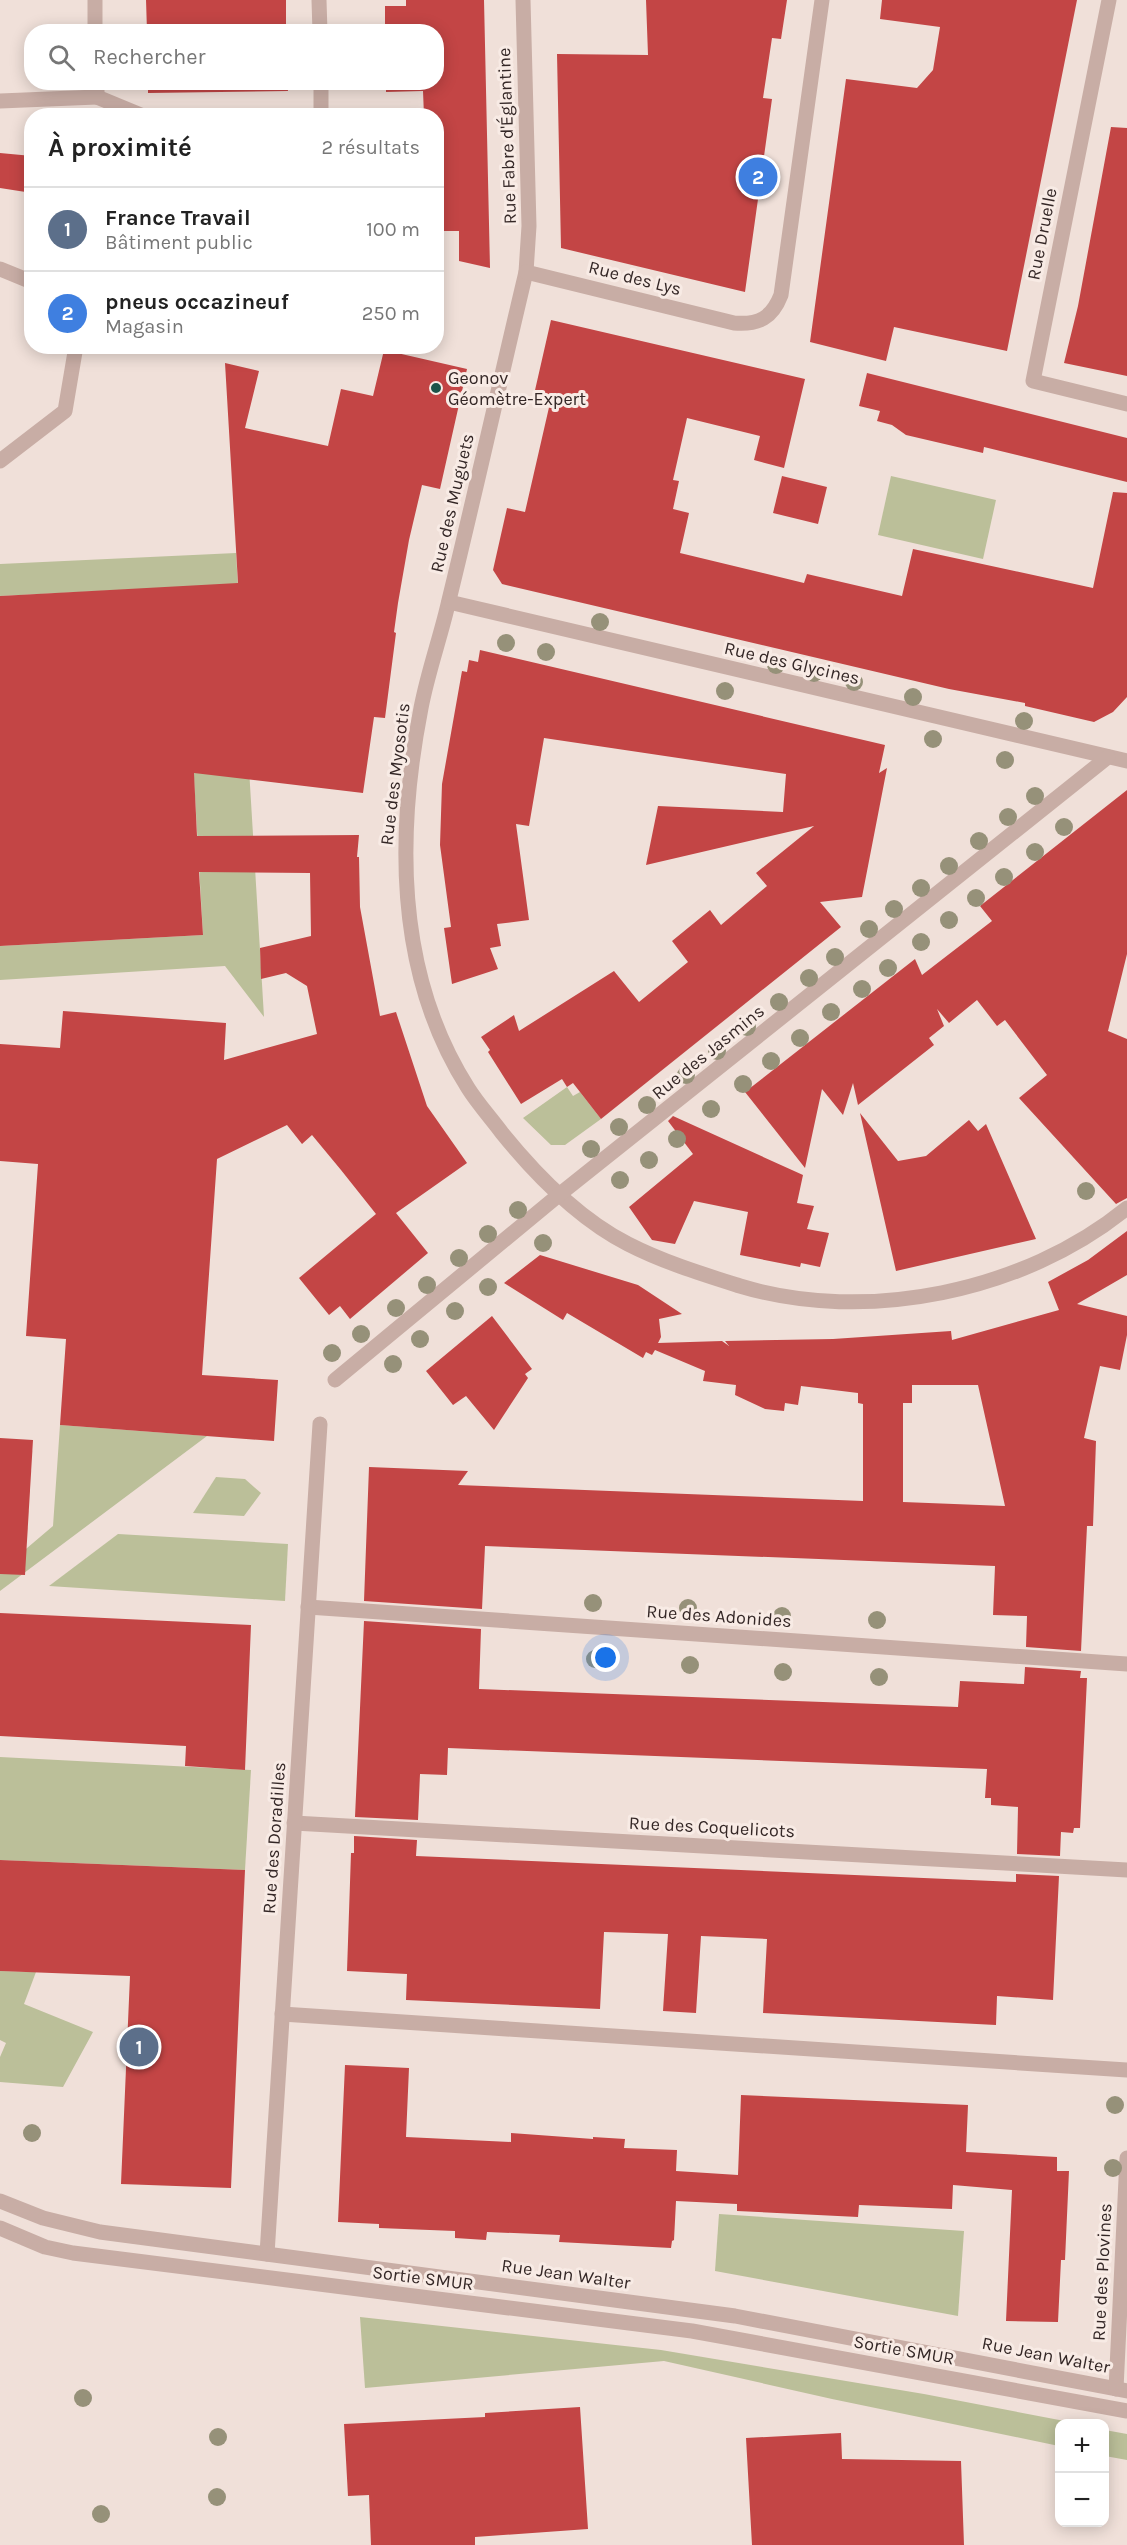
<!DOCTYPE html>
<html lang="fr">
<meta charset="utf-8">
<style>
:root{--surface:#fff;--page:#f2f2f2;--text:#222;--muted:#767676;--line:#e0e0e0;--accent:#1d544a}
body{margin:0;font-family:Karla,sans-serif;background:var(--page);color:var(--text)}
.controls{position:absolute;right:18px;bottom:18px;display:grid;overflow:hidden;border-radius:12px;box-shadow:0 3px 15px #0003}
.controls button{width:54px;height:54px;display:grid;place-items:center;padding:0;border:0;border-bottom:2px solid var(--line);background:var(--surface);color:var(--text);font:30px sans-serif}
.you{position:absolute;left:606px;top:1658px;width:21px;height:21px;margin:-15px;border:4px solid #fff;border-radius:50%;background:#1a73e8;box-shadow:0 0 0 9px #1a73e833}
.badge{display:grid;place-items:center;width:39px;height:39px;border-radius:50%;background:var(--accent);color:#fff;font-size:20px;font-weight:700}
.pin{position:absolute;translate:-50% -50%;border:3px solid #fff;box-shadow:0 2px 6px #0006}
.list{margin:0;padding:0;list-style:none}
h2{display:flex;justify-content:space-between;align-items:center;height:78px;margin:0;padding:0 24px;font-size:26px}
h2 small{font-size:20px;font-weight:400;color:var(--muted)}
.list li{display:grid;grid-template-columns:39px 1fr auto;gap:18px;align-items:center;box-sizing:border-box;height:84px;padding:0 24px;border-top:2px solid var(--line)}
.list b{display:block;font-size:22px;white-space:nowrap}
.list p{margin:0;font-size:20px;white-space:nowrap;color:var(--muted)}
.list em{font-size:20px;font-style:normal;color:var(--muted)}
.icon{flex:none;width:33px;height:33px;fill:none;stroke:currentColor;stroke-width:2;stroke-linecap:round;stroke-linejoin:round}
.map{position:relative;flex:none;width:1127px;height:2545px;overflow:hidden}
.search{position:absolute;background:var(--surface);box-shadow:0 3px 15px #0003;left:24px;top:24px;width:420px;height:66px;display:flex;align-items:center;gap:15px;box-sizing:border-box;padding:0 21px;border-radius:24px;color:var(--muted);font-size:22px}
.panel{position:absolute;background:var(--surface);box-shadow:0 3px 15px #0003;left:24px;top:108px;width:420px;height:246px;border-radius:24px}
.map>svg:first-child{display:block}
.green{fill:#bbbf99}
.building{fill:#c34545;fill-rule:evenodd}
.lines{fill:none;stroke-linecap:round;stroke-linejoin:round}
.minor{stroke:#c8ada5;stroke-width:15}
.tree{fill:#969179}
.poi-dot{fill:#1d544a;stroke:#f8ebe5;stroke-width:2}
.labels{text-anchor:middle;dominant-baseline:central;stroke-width:6;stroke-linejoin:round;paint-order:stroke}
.street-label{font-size:18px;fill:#342726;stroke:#f8ebe5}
.poi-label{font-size:18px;fill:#342726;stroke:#f8ebe5;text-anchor:start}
</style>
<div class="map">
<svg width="1127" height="2545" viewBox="0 0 1127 2545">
<rect width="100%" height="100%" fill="#f0e0d9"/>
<!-- green -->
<g class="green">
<polygon points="891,476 996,500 983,559 878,535"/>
<polygon points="236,553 264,1017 225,966 0,980 0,946 203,935 183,587 0,596 0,564"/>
<polygon points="567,1087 573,1096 580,1092 601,1119 565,1145 551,1145 523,1118"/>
<polygon points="60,1425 207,1436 0,1591 0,1571 53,1526"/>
<polygon points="216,1477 245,1479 261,1493 244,1516 193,1513"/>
<polygon points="118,1534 288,1544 285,1601 49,1586"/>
<polygon points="0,1757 251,1770 245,1870 0,1860"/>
<polygon points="0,1971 36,1972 24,2004 93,2032 63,2087 0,2082 0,2057 6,2043 0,2040"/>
<polygon points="719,2214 964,2231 958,2316 715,2271"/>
<polygon points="360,2317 661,2350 924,2394 1075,2423 1060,2424 1059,2446 832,2399 664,2361 365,2388"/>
<polygon points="1105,2430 1127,2434 1127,2460 1105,2456"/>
</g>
<!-- building -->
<g class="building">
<polygon points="146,0 286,0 286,32 147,32"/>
<polygon points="406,0 484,0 490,268 459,261 459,231 436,231 436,116 424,116 423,91 386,92 386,82 436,82 436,32 385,32 385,6 406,6"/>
<polygon points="646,0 787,0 781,39 772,38 763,98 772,99 745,292 561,248 557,54 648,55"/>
<polygon points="882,0 1077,0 1007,351 894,327 886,361 810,342 846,79 917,88 933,70 940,27 880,19"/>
<polygon points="148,82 287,82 288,91 148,93"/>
<polygon points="1111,127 1127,128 1127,376 1064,363 1078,306"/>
<polygon points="0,153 32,156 32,193 0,188"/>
<polygon points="551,320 805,379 784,468 754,460 760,436 687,418 673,480 679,481 673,509 689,513 680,553 804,583 807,574 902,596 913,549 1093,588 1113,492 1127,493 1127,697 1113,712 1094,722 1025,706 1025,703 949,689 502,584 493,570 507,508 525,512 550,403 533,399"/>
<polygon points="384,350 467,369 440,489 422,485 409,540 398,603 394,632 396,633 385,718 374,717 363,793 194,773 197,836 359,835 357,857 359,857 360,907 380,1016 396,1012 427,1106 467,1163 396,1213 428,1253 350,1319 340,1306 329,1315 299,1278 376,1214 341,1170 312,1135 302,1144 287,1125 217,1159 202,1375 278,1380 274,1441 60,1425 66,1339 26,1336 38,1164 0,1161 0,1044 60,1048 63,1011 226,1023 224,1060 317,1034 307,986 286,973 261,979 260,948 311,936 310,873 199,872 203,935 0,946 0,596 238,583 225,363 259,371 245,428 328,446 341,389 373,396"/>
<polygon points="867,373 1127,438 1127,482 984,447 983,453 906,435 892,425 877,421 880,411 859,406"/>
<polygon points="782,476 827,487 818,524 773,513"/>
<polygon points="480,650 885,745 879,773 887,768 862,897 820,902 841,927 601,1119 573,1083 567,1087 562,1079 521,1104 488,1052 490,1050 481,1037 514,1015 519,1031 614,971 639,1002 688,962 672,941 710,910 721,925 767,886 756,873 814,826 646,865 658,806 783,812 786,774 544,738 529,826 516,824 529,920 497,924 501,946 490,948 498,969 452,984 444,928 451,927 440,845 442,784 462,671 467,672 469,660 478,662"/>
<polygon points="1127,790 1127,954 1108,1031 1127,1039 1127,1198 1116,1204 1019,1098 1047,1075 1005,1020 997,1026 977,1000 949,1023 937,1009 944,1026 929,1038 934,1045 858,1105 853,1083 843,1115 822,1089 805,1168 745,1092 915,959 922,975 992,921 980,906"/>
<polygon points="860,1113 898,1161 926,1156 969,1120 978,1131 986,1124 1036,1239 896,1271"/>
<polygon points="673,1116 803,1175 797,1203 814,1206 807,1229 829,1233 820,1267 801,1263 800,1267 740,1255 748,1212 694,1201 675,1244 652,1240 629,1207 693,1154 668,1121"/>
<path d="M 1127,1231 L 1127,1275 L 1077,1304 L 1127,1316 L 1127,1335 L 1120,1370 L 1100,1366 L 1084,1438 L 1096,1441 L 1093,1526 L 1087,1526 L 1081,1651 L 1026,1647 L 1027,1616 L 993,1615 L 995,1566 L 485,1546 L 482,1609 L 364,1601 L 369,1467 L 468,1471 L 458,1485 L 863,1501 L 863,1404 L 858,1403 L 858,1393 L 801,1386 L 798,1405 L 785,1403 L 784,1411 L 765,1409 L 735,1395 L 736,1385 L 703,1381 L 705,1371 L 655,1350 L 652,1355 L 646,1352 L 643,1358 L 567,1313 L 563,1320 L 504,1283 L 540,1255 L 638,1285 L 682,1314 L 659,1319 L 661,1337 L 658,1343 L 722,1341 L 729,1346 L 725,1341 L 833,1339 L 951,1331 L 952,1340 L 1059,1310 L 1048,1282 L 1088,1260 ZM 912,1385 L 978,1385 L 1005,1506 L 903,1502 L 903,1403 L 912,1403 Z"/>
<polygon points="492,1316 532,1369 525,1374 528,1378 494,1430 466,1396 453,1405 426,1371"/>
<polygon points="0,1438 33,1440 25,1575 0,1574"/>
<polygon points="0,1613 251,1625 245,1770 185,1766 186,1746 0,1736"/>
<polygon points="364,1621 481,1629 479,1689 958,1707 960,1681 1024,1684 1025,1667 1081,1671 1080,1678 1087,1678 1080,1828 1074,1828 1073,1833 1061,1832 1060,1856 1017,1854 1018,1807 991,1805 991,1798 985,1798 987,1769 448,1748 447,1775 420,1774 418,1820 355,1817"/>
<polygon points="354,1836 417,1840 416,1856 1016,1882 1016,1874 1059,1876 1053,2000 997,1996 996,2025 763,2013 767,1939 701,1936 696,2013 663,2011 668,1934 604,1932 600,2009 406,2000 407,1974 347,1971 351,1853 354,1853"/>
<polygon points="0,1860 245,1870 231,2188 121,2184 130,1976 0,1971"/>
<polygon points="345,2065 409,2068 406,2137 511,2142 511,2133 593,2139 593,2137 625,2139 624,2148 677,2150 676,2171 738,2175 741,2095 968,2105 966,2152 1057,2157 1057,2171 1069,2171 1065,2260 1061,2260 1058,2322 1006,2321 1012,2190 953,2185 952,2209 859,2205 858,2217 737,2211 737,2204 676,2201 674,2240 672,2241 671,2248 559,2242 560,2235 487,2232 486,2240 455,2238 455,2231 379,2228 379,2224 338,2222"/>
<polygon points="580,2407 588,2529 475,2537 475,2545 371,2545 369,2495 348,2496 344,2424 485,2417 485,2413"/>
<polygon points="841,2433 842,2459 961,2461 964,2545 752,2545 746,2438"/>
</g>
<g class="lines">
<!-- minor -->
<g class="minor">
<polyline points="95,0 95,32"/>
<polyline points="319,0 320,32"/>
<path d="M 523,0 L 529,226 L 526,272 C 500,381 476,490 449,600 C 441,636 428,671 421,708 C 396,836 396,975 468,1088 C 478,1104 491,1118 502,1133 C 536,1175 579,1219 628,1244 C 663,1262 702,1274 740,1286 C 866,1324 1024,1292 1127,1208"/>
<polyline points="1109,0 1033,381 1127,404"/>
<polyline points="97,97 143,116"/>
<polyline points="0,101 97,97 97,82"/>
<polyline points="318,116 321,112 321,82"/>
<polyline points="0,269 32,282"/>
<path d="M 526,272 L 734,323 C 759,325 772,318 781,295 L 822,0"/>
<polyline points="0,461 65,411 76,346"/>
<polyline points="449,602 1127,761"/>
<polyline points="335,1380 560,1194 1108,757"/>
<polyline points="308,1607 1127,1664"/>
<polyline points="294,1823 1127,1870"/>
<polyline points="282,2014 1127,2070"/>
<polyline points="0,2201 43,2218 100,2232 735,2316 1127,2391"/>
<polyline points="0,2228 45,2247 73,2253 692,2331 1127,2411"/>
<polyline points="267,2254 320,1424"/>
<polyline points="1116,2389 1127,2158"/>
</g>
</g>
<!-- trees -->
<g class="tree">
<circle cx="600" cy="622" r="9"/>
<circle cx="506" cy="643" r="9"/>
<circle cx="546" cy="652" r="9"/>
<circle cx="776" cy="665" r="9"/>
<circle cx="814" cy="673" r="9"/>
<circle cx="854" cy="682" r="9"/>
<circle cx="725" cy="691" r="9"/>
<circle cx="913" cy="697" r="9"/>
<circle cx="1024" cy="721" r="9"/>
<circle cx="933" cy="739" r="9"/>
<circle cx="1005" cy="760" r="9"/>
<circle cx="1035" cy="796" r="9"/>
<circle cx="1008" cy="817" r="9"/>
<circle cx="1064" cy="827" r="9"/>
<circle cx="979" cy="841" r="9"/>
<circle cx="1035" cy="852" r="9"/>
<circle cx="949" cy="866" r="9"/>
<circle cx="1004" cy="877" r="9"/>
<circle cx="921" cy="888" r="9"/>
<circle cx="976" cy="898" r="9"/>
<circle cx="894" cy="909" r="9"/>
<circle cx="949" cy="920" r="9"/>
<circle cx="869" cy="929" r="9"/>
<circle cx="921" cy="942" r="9"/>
<circle cx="835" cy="957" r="9"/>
<circle cx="888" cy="968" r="9"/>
<circle cx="809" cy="978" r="9"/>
<circle cx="862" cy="989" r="9"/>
<circle cx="779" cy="1002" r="9"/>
<circle cx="831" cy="1012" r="9"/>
<circle cx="747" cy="1027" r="9"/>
<circle cx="800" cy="1038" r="9"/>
<circle cx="717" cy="1051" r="9"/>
<circle cx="771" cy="1061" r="9"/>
<circle cx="686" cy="1075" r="9"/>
<circle cx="743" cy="1084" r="9"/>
<circle cx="647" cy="1105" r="9"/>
<circle cx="711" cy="1109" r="9"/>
<circle cx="619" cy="1127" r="9"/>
<circle cx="677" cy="1139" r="9"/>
<circle cx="591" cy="1149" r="9"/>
<circle cx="649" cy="1160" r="9"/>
<circle cx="620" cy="1180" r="9"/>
<circle cx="1086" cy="1191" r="9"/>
<circle cx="518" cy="1210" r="9"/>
<circle cx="488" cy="1234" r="9"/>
<circle cx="543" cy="1243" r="9"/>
<circle cx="459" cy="1258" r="9"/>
<circle cx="427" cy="1285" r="9"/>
<circle cx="488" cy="1287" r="9"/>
<circle cx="396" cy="1308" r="9"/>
<circle cx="455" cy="1311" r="9"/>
<circle cx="361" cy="1334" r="9"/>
<circle cx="420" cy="1339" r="9"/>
<circle cx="332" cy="1353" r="9"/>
<circle cx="393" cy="1364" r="9"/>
<circle cx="593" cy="1603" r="9"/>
<circle cx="688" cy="1608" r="9"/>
<circle cx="782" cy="1616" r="9"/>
<circle cx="877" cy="1620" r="9"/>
<circle cx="595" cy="1659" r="9"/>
<circle cx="690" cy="1665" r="9"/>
<circle cx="783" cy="1672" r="9"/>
<circle cx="879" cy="1677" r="9"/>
<circle cx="1115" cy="2105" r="9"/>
<circle cx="32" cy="2133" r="9"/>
<circle cx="1113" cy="2168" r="9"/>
<circle cx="83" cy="2398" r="9"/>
<circle cx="218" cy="2437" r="9"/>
<circle cx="217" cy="2497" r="9"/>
<circle cx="101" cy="2514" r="9"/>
</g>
<!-- markers -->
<circle class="poi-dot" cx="436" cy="388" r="6"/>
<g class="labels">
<!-- street labels -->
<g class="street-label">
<text transform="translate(507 136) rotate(-92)">Rue Fabre d'Églantine</text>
<text transform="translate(1042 234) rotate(-79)">Rue Druelle</text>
<text transform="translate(635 278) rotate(14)">Rue des Lys</text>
<text transform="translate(452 503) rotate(-77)">Rue des Muguets</text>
<text transform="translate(792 663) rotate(13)">Rue des Glycines</text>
<text transform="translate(395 774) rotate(-83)">Rue des Myosotis</text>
<text transform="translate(708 1052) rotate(-39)">Rue des Jasmins</text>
<text transform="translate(719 1616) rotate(4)">Rue des Adonides</text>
<text transform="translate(712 1827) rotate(3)">Rue des Coquelicots</text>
<text transform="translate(274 1838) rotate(-86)">Rue des Doradilles</text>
<text transform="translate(1102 2272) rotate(-87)">Rue des Plovines</text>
<text transform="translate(566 2274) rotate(8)">Rue Jean Walter</text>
<text transform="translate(423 2278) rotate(7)">Sortie SMUR</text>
<text transform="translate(904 2350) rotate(10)">Sortie SMUR</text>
<text transform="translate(1046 2355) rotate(11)">Rue Jean Walter</text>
</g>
<!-- poi labels -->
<g class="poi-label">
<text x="448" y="378">Geonov<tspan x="448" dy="21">Géomètre-Expert</tspan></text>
</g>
</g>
</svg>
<div class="controls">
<button>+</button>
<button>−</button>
</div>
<div class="you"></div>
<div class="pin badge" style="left:139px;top:2047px;background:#5c6f8a">1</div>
<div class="pin badge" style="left:758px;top:177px;background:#3f7fe0">2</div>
<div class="search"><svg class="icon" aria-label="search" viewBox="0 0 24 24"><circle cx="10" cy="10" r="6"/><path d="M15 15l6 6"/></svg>Rechercher</div>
<section class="panel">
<h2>À proximité<small>2 résultats</small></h2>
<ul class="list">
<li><span class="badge" style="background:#5c6f8a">1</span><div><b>France Travail</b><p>Bâtiment public</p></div><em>100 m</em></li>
<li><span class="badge" style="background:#3f7fe0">2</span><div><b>pneus occazineuf</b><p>Magasin</p></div><em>250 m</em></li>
</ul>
</section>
</div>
